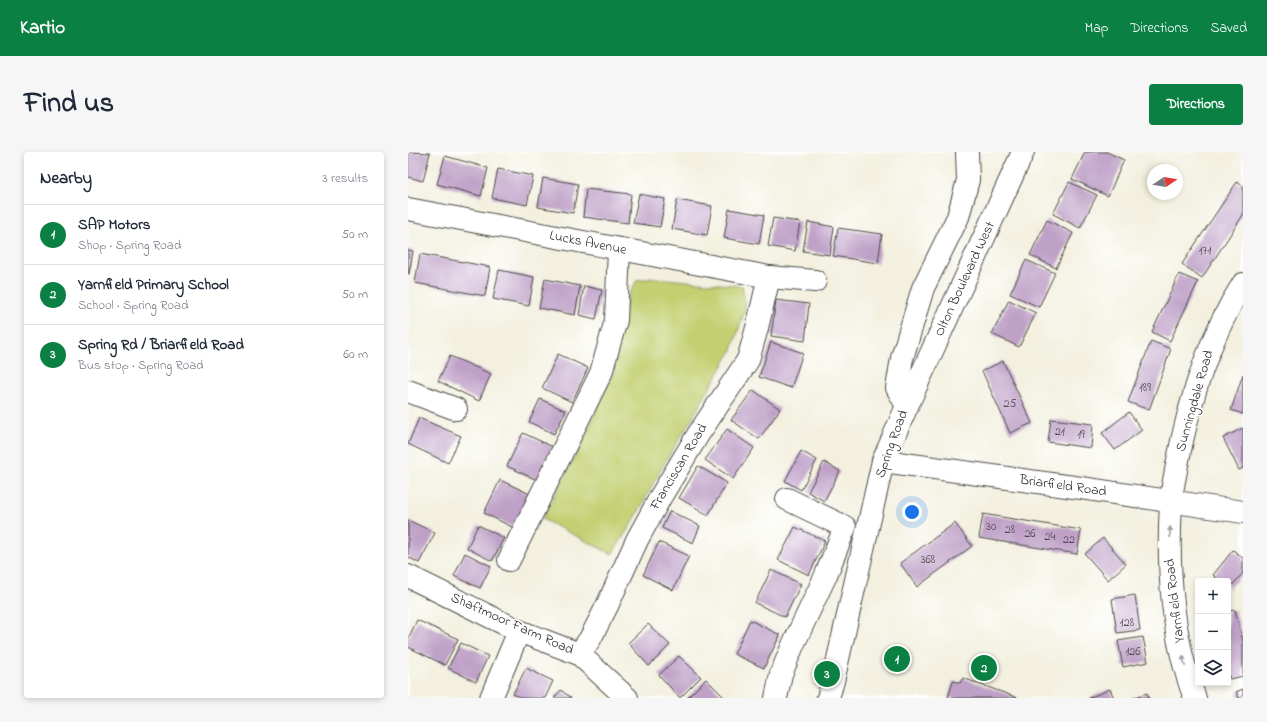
<!DOCTYPE html>
<meta charset="utf-8">
<style>
:root{--surface:#fff;--page:#f6f6f7;--text:#1f2937;--muted:#747a83;--line:#e0e1e3;--accent:#0b8043}
body{margin:0;font-family:"Indie Flower",sans-serif;background:var(--page);color:var(--text)}
.controls{position:absolute;right:12px;bottom:12px;display:grid;overflow:hidden;border-radius:4px;box-shadow:0 2px 6px #0003}
.controls button{width:36px;height:36px;display:grid;place-items:center;padding:0;border:0;border-bottom:1px solid var(--line);background:var(--surface);color:var(--text);font:20px sans-serif}
.compass{position:absolute;left:739px;top:12px;width:36px;height:36px;border-radius:50%;background:var(--surface);box-shadow:0 2px 6px #0003;rotate:78deg}
.you{position:absolute;left:504px;top:360px;width:14px;height:14px;margin:-10px;border:3px solid #fff;border-radius:50%;background:#1a73e8;box-shadow:0 0 0 6px #1a73e833}
.badge{display:grid;place-items:center;width:26px;height:26px;border-radius:50%;background:var(--accent);color:#fff;font-size:13px;font-weight:700}
.pin{position:absolute;translate:-50% -50%;border:2px solid #fff;box-shadow:0 1px 4px #0006}
.list{margin:0;padding:0;list-style:none}
h2{display:flex;justify-content:space-between;align-items:center;height:52px;margin:0;padding:0 16px;font-size:17px}
h2 small{font-size:13px;font-weight:400;color:var(--muted)}
.list li{display:grid;grid-template-columns:26px 1fr auto;gap:12px;align-items:center;box-sizing:border-box;height:60px;padding:0 16px;border-top:1px solid var(--line)}
.list b{display:block;font-size:15px;white-space:nowrap}
.list p{margin:0;font-size:13px;white-space:nowrap;color:var(--muted)}
.list em{font-size:13px;font-style:normal;color:var(--muted)}
.icon{flex:none;width:22px;height:22px;fill:none;stroke:currentColor;stroke-width:2;stroke-linecap:round;stroke-linejoin:round}
.map{position:relative;flex:none;width:835px;height:546px;overflow:hidden;border-radius:4px}
header{display:flex;align-items:center;gap:24px;box-sizing:border-box;height:56px;padding:0 20px;background:var(--accent);color:#fff}
header strong{font-size:19px}
nav{display:flex;gap:22px;margin-inline-start:auto;font-size:14px}
.intro{display:flex;align-items:center;justify-content:space-between;box-sizing:border-box;height:96px;padding:0 24px}
h1{margin:0;font-size:28px}
.button{padding:10px 18px;border-radius:4px;background:var(--accent);color:#fff;font-size:14px;font-weight:700}
main{display:flex;gap:24px;padding:0 24px}
aside{flex:1;background:var(--surface);border-radius:4px;box-shadow:0 2px 6px #0003}
.map>svg:first-child{display:block}
.green{fill:#c3d072;stroke:#777e4e}
.building{fill:#bfa1c8}
.lines{fill:none;stroke-linecap:round;stroke-linejoin:round}
.minor-casing{stroke:#494946;stroke-width:24}
.minor{stroke:#fff;stroke-width:22}
.oneway{fill:#a0a0a0}
.labels{text-anchor:middle;dominant-baseline:central;stroke-width:3.5;stroke-linejoin:round;paint-order:stroke}
.number-label{font-size:12px;fill:#504852}
.street-label{font-size:14px;fill:#2b2b2b;stroke:#fff}
</style>
<header>
<strong>Kartio</strong>
<nav><a>Map</a><a>Directions</a><a>Saved</a></nav>
</header>
<div class="intro"><h1>Find us</h1><a class="button">Directions</a></div>
<main>
<aside>
<h2>Nearby<small>3 results</small></h2>
<ul class="list">
<li><span class="badge">1</span><div><b>SAP Motors</b><p>Shop · Spring Road</p></div><em>50 m</em></li>
<li><span class="badge">2</span><div><b>Yarnfield Primary School</b><p>School · Spring Road</p></div><em>50 m</em></li>
<li><span class="badge">3</span><div><b>Spring Rd / Briarfield Road</b><p>Bus stop · Spring Road</p></div><em>60 m</em></li>
</ul>
</aside>
<div class="map">
<svg width="835" height="546" viewBox="0 0 835 546">
<rect width="100%" height="100%" fill="#fff"/>
<filter id="ink" filterUnits="userSpaceOnUse"><feTurbulence type="fractalNoise" baseFrequency=".025" numOctaves="2"/><feDisplacementMap in="SourceGraphic" scale="8" xChannelSelector="R" yChannelSelector="G"/><feConvolveMatrix kernelMatrix="1 2 1 2 8 2 1 2 1" color-interpolation-filters="sRGB"/></filter>
<filter id="wash" filterUnits="userSpaceOnUse"><feTurbulence type="fractalNoise" baseFrequency=".012" numOctaves="4" result="noise"/><feDisplacementMap in="SourceGraphic" scale="16" xChannelSelector="R" yChannelSelector="G"/><feGaussianBlur stdDeviation="0.9" result="paint"/><feColorMatrix in="noise" values="0 0 0 0 0 0 0 0 0 0 0 0 0 0 0 0 0 1.4 0 .05"/><feComposite in="paint" operator="in"/></filter>
<g filter="url(#wash)">
<rect width="100%" height="100%" fill="#f3f0df"/>
<!-- green -->
<polygon class="green" points="247,126 334,134 338,154 324,198 286,263 256,312 226,368 204,402 134,367 174,291 205,220 219,146 229,128"/>
<g id="blocks">
<!-- building -->
<g class="building">
<polygon points="0,0 22,1 15,29 0,25"/>
<polygon points="677,0 699,0 716,8 700,44 664,27"/>
<polygon points="37,4 80,16 73,44 29,32"/>
<polygon points="90,17 125,24 119,53 84,46"/>
<polygon points="135,26 170,32 165,61 130,55"/>
<polygon points="661,30 689,43 672,76 645,62"/>
<polygon points="829,30 835,34 835,63 794,126 774,112"/>
<polygon points="178,37 223,42 220,71 175,65"/>
<polygon points="231,42 257,47 252,75 225,71"/>
<polygon points="269,48 304,54 299,83 264,77"/>
<polygon points="321,57 356,63 351,92 316,86"/>
<polygon points="365,66 392,70 387,99 360,94"/>
<polygon points="639,68 665,81 648,116 622,103"/>
<polygon points="400,70 426,75 422,103 395,99"/>
<polygon points="430,76 474,82 470,111 425,104"/>
<polygon points="0,98 5,99 1,122 0,122"/>
<polygon points="12,102 82,115 77,144 7,131"/>
<polygon points="618,108 647,121 631,155 602,142"/>
<polygon points="91,118 126,125 121,154 85,147"/>
<polygon points="771,122 790,130 762,189 744,180"/>
<polygon points="137,127 172,134 167,163 131,156"/>
<polygon points="176,134 194,138 188,167 171,163"/>
<polygon points="368,148 401,152 397,189 363,184"/>
<polygon points="601,148 628,161 611,195 584,182"/>
<polygon points="743,189 763,197 741,258 720,250"/>
<polygon points="363,190 395,201 383,236 351,225"/>
<polygon points="150,202 180,216 164,250 134,236"/>
<polygon points="42,204 83,222 71,249 30,229"/>
<polygon points="595,209 624,271 602,281 574,219"/>
<polygon points="835,222 835,262 823,258"/>
<polygon points="345,238 372,257 351,287 323,268"/>
<polygon points="132,247 158,259 146,282 121,270"/>
<polygon points="721,260 734,278 707,298 694,281"/>
<polygon points="11,266 53,284 40,311 0,292"/>
<polygon points="643,267 685,272 683,296 640,290"/>
<polygon points="835,276 835,316 831,318 815,286"/>
<polygon points="319,277 346,296 325,327 297,308"/>
<polygon points="115,281 145,295 129,328 99,314"/>
<polygon points="393,299 409,308 393,338 377,329"/>
<polygon points="416,310 432,319 416,349 400,340"/>
<polygon points="290,314 319,331 300,363 271,346"/>
<polygon points="92,328 122,342 106,376 76,361"/>
<polygon points="262,359 292,374 285,391 254,376"/>
<polygon points="575,362 673,378 669,402 571,386"/>
<polygon points="0,368 27,381 11,411 0,405"/>
<polygon points="547,371 564,394 509,435 492,411"/>
<polygon points="70,373 96,386 84,409 59,396"/>
<polygon points="387,375 417,389 401,423 370,408"/>
<polygon points="695,386 718,412 700,428 677,402"/>
<polygon points="251,390 281,404 265,438 235,423"/>
<polygon points="825,398 835,406 835,421 821,437 820,429 811,429 805,423"/>
<polygon points="57,401 83,414 72,436 46,424"/>
<polygon points="363,418 393,432 377,465 347,451"/>
<polygon points="727,443 732,478 709,481 704,447"/>
<polygon points="827,458 835,489 835,524 822,527 820,521 820,459"/>
<polygon points="9,468 50,487 37,513 0,495 0,487"/>
<polygon points="342,468 372,483 356,516 326,502"/>
<polygon points="240,472 262,493 241,514 220,491"/>
<polygon points="735,485 740,510 715,515 710,489"/>
<polygon points="53,491 80,504 68,530 40,516"/>
<polygon points="271,504 293,525 272,546 251,523"/>
<polygon points="118,516 145,529 137,546 114,546 105,542"/>
<polygon points="555,526 610,546 540,546 545,529 552,531"/>
<polygon points="298,527 317,546 279,546"/>
<polygon points="702,537 706,546 681,546"/>
<polygon points="835,537 835,546 831,546 828,540"/>
<polygon points="153,538 163,546 146,546"/>
<polygon points="739,541 741,546 725,546"/>
</g>
</g>
</g>
<g filter="url(#ink)">
<use href="#blocks" fill-opacity="0" stroke="#494946" stroke-width="1"/>
<g class="lines">
<defs>
<g id="minor">
<polyline points="0,57 361,125 407,129"/>
<polyline points="0,239 48,257"/>
<polyline points="499,254 489,236 494,206 515,136 550,65 560,28 559,0"/>
<polyline points="475,309 673,336 835,360"/>
<polyline points="101,408 193,221 208,168 211,97"/>
<polyline points="0,424 111,479 171,502 219,546"/>
<polyline points="171,502 182,487 199,454 229,388 253,344 291,281 340,208 349,176 361,125"/>
<polyline points="83,546 111,479"/>
<polyline points="368,546 373,522 385,493 418,423 437,375 379,347"/>
<polyline points="420,546 425,529 475,309 499,254 615,0"/>
<path d="M 787,546 C 764,487 759,415 763,352 C 763,339 767,326 769,313 C 781,250 800,186 835,132"/>
</g>
</defs>
<!-- minor casing -->
<use href="#minor" class="minor-casing"/>
<!-- minor -->
<use href="#minor" class="minor"/>
</g>
<!-- one-way arrows -->
<defs><path id="oneway-solid" d="M-6-.8H1V-3.2L6.5 0L1 3.2V.8H-6Z"/></defs>
<g class="oneway">
<use href="#oneway-solid" transform="translate(762 380) rotate(-88)"/>
<use href="#oneway-solid" transform="translate(776 509) rotate(-102)"/>
</g>
</g>
<g class="labels">
<!-- number labels -->
<g class="number-label">
<text x="797" y="99">171</text>
<text x="737" y="236">189</text>
<text x="602" y="252">25</text>
<text x="652" y="280">21</text>
<text x="673" y="283">19</text>
<text x="583" y="375">30</text>
<text x="602" y="378">28</text>
<text x="622" y="382">26</text>
<text x="642" y="385">24</text>
<text x="661" y="388">22</text>
<text x="520" y="408">368</text>
<text x="719" y="471">128</text>
<text x="725" y="500">126</text>
</g>
<!-- street labels -->
<g class="street-label">
<text transform="translate(180 91) rotate(11)">Lucks Avenue</text>
<text transform="translate(557 127) rotate(-65)">Olton Boulevard West</text>
<text transform="translate(787 249) rotate(-74)">Sunningdale Road</text>
<text transform="translate(484 292) rotate(-70)">Spring Road</text>
<text transform="translate(271 315) rotate(-59)">Franciscan Road</text>
<text transform="translate(655 334) rotate(8)">Briarfield Road</text>
<text transform="translate(767 449) rotate(-97)">Yarnfield Road</text>
<text transform="translate(104 472) rotate(24)">Shaftmoor Farm Road</text>
</g>
</g>
</svg>
<div class="controls">
<button>+</button>
<button>−</button>
<button><svg class="icon" aria-label="layers" viewBox="0 0 24 24"><path d="M12 4l9 5-9 5-9-5zM3 14l9 5 9-5"/></svg></button>
</div>
<svg class="compass" viewBox="-18 -18 36 36"><path d="M0-13l5 13h-10z" fill="#e53935"/><path d="M0 13l5-13h-10z" fill="#747a83"/></svg>
<div class="you"></div>
<div class="pin badge" style="left:489px;top:507px">1</div>
<div class="pin badge" style="left:576px;top:516px">2</div>
<div class="pin badge" style="left:419px;top:522px">3</div>
</div>
</main>
